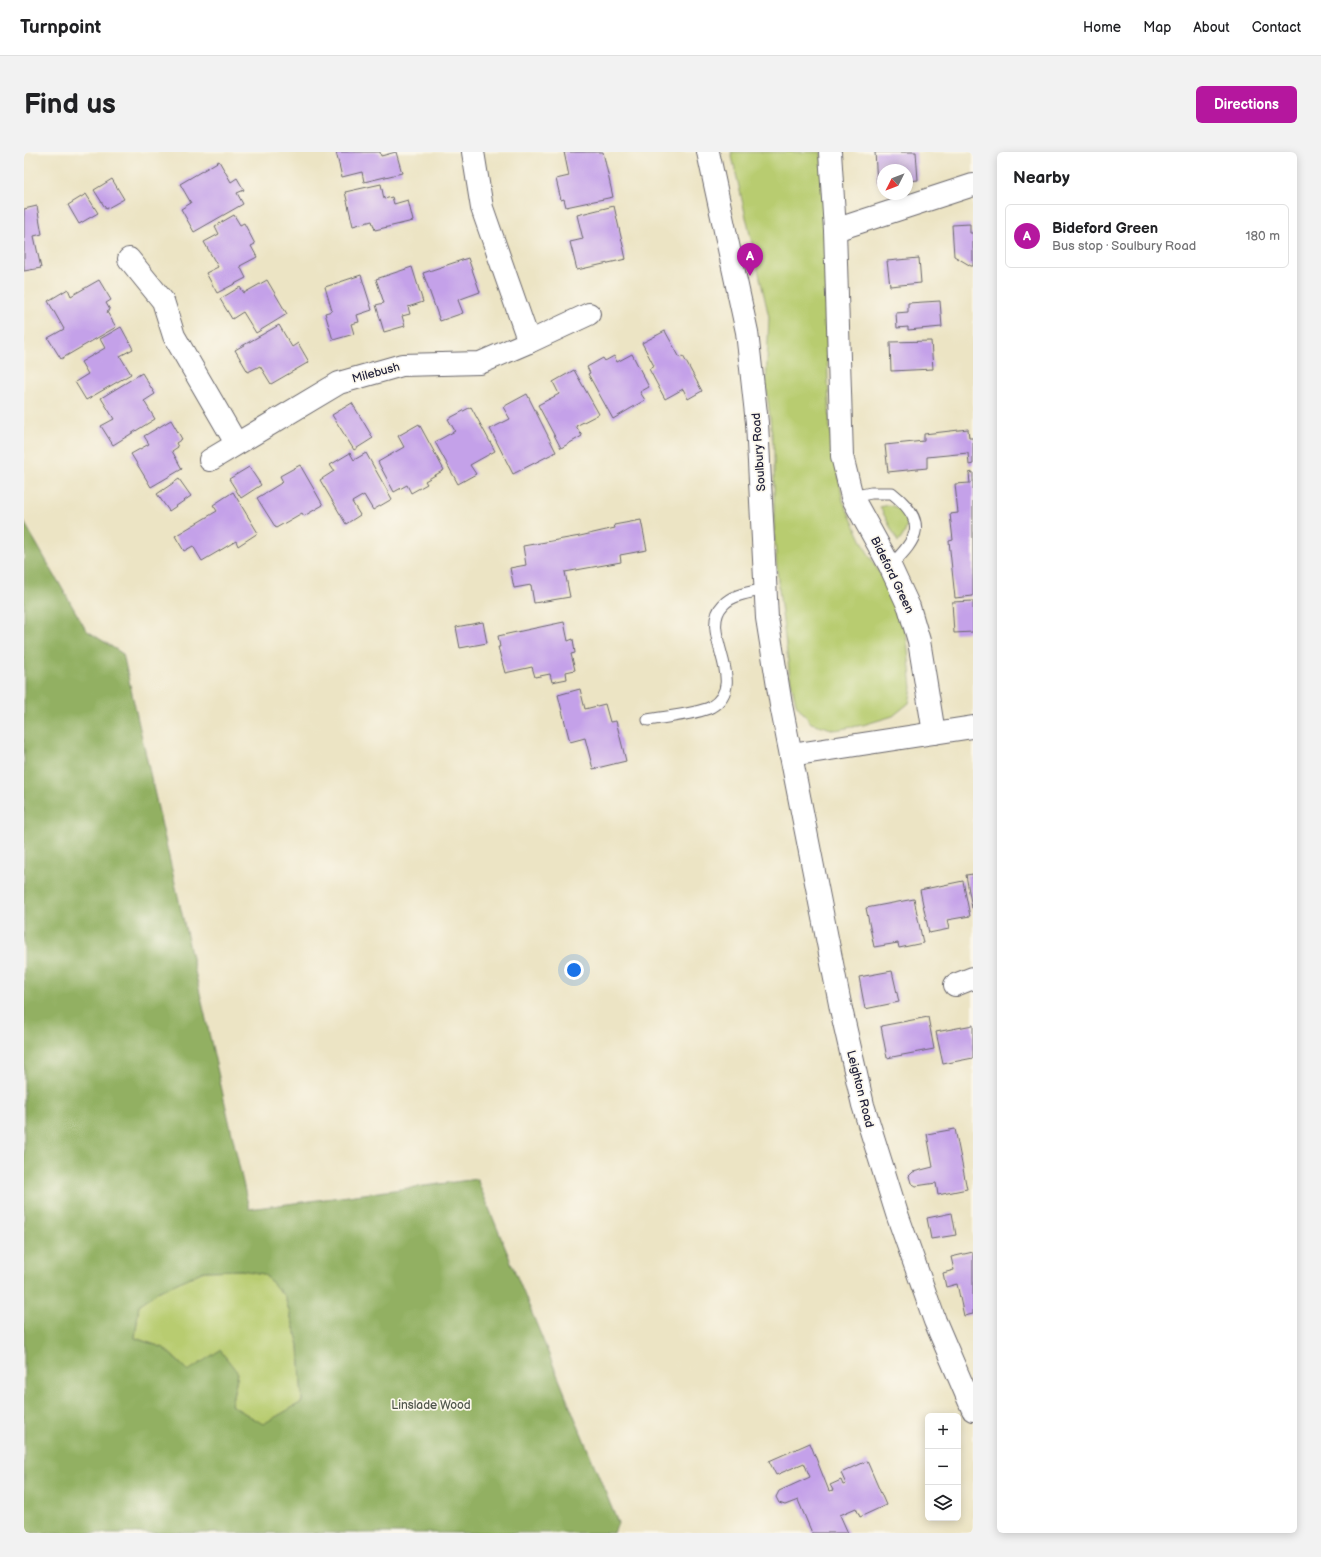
<!DOCTYPE html>
<meta charset="utf-8">
<style>
:root{--surface:#fff;--page:#f2f2f2;--text:#202124;--muted:#757577;--line:#e0e0e0;--accent:#b5179e}
body{margin:0;font-family:"Balsamiq Sans",sans-serif;background:var(--page);color:var(--text)}
.controls{position:absolute;right:12px;bottom:12px;display:grid;overflow:hidden;border-radius:6px;box-shadow:0 2px 10px #0003}
.controls button{width:36px;height:36px;display:grid;place-items:center;padding:0;border:0;border-bottom:1px solid var(--line);background:var(--surface);color:var(--text);font:20px sans-serif}
.compass{position:absolute;left:853px;top:12px;width:36px;height:36px;border-radius:50%;background:var(--surface);box-shadow:0 2px 10px #0003;rotate:228deg}
.you{position:absolute;left:550px;top:818px;width:14px;height:14px;margin:-10px;border:3px solid #fff;border-radius:50%;background:#1a73e8;box-shadow:0 0 0 6px #1a73e833}
.badge{display:grid;place-items:center;width:26px;height:26px;border-radius:50%;background:var(--accent);color:#fff;font-size:13px;font-weight:700}
.pin{position:absolute;translate:-50% -33px;filter:drop-shadow(0 1px 2px #0008)}
.pin::after{content:'';position:absolute;top:21px;width:14px;height:12px;background:inherit;clip-path:polygon(0 0,100% 0,50% 100%)}
.list{margin:0;padding:0;list-style:none}
h2{display:flex;justify-content:space-between;align-items:center;height:52px;margin:0;padding:0 16px;font-size:17px}
h2 small{font-size:13px;font-weight:400;color:var(--muted)}
.list li{display:grid;grid-template-columns:26px 1fr auto;gap:12px;align-items:center;box-sizing:border-box;height:64px;margin:0 8px 8px;padding:0 8px;border:1px solid var(--line);border-radius:6px}
.list b{display:block;font-size:15px;white-space:nowrap}
.list p{margin:0;font-size:13px;white-space:nowrap;color:var(--muted)}
.list em{font-size:13px;font-style:normal;color:var(--muted)}
.icon{flex:none;width:22px;height:22px;fill:none;stroke:currentColor;stroke-width:2;stroke-linecap:round;stroke-linejoin:round}
.map{position:relative;flex:none;width:949px;height:1381px;overflow:hidden;border-radius:6px}
header{display:flex;align-items:center;gap:24px;box-sizing:border-box;height:56px;padding:0 20px;background:var(--surface);border-bottom:1px solid var(--line)}
header strong{font-size:19px}
nav{display:flex;gap:22px;margin-inline-start:auto;font-size:14px}
.intro{display:flex;align-items:center;justify-content:space-between;box-sizing:border-box;height:96px;padding:0 24px}
h1{margin:0;font-size:28px}
.button{padding:10px 18px;border-radius:6px;background:var(--accent);color:#fff;font-size:14px;font-weight:700}
main{display:flex;gap:24px;padding:0 24px}
aside{flex:1;background:var(--surface);border-radius:6px;box-shadow:0 2px 10px #0003}
.map>svg:first-child{display:block}
.green{fill:#b8cc6f;stroke:#6d7755}
.forest{fill:#92b062;stroke:#5a694e;fill-rule:evenodd}
.building{fill:#c4a1e9}
.lines{fill:none;stroke-linecap:round;stroke-linejoin:round}
.service-casing{stroke:#69666b;stroke-width:13}
.minor-casing{stroke:#69666b;stroke-width:24}
.tertiary-casing{stroke:#69666b;stroke-width:24}
.service{stroke:#fff;stroke-width:11}
.minor{stroke:#fff;stroke-width:22}
.tertiary{stroke:#fff;stroke-width:22}
.labels{text-anchor:middle;dominant-baseline:central;stroke-width:3.5;stroke-linejoin:round;paint-order:stroke}
.street-label{font-size:12px;fill:#22223b;stroke:#fbf7ec}
.park-label{font-size:12px;fill:#4f554b;stroke:#fbf7ec}
</style>
<header>
<strong>Turnpoint</strong>
<nav><a>Home</a><a>Map</a><a>About</a><a>Contact</a></nav>
</header>
<div class="intro"><h1>Find us</h1><a class="button">Directions</a></div>
<main>
<div class="map">
<svg width="949" height="1381" viewBox="0 0 949 1381">
<rect width="100%" height="100%" fill="#fbf7ec"/>
<filter id="ink" filterUnits="userSpaceOnUse"><feTurbulence type="fractalNoise" baseFrequency=".025" numOctaves="2"/><feDisplacementMap in="SourceGraphic" scale="8" xChannelSelector="R" yChannelSelector="G"/><feConvolveMatrix kernelMatrix="1 2 1 2 8 2 1 2 1" color-interpolation-filters="sRGB"/></filter>
<filter id="wash" filterUnits="userSpaceOnUse"><feTurbulence type="fractalNoise" baseFrequency=".012" numOctaves="4" result="noise"/><feDisplacementMap in="SourceGraphic" scale="16" xChannelSelector="R" yChannelSelector="G"/><feGaussianBlur stdDeviation="0.9" result="paint"/><feColorMatrix in="noise" values="0 0 0 0 0 0 0 0 0 0 0 0 0 0 0 0 0 1.4 0 .05"/><feComposite in="paint" operator="in"/></filter>
<g filter="url(#wash)">
<rect width="100%" height="100%" fill="#ece4c4"/>
<!-- green -->
<g class="green">
<polygon points="707,0 797,0 803,109 802,176 806,276 819,349 841,396 868,442 877,462 883,488 888,536 885,551 869,564 839,573 811,578 787,571 772,552 766,525 754,430 750,379 750,300 742,233 745,165"/>
<path d="M 864,353 C 885,356 888,376 874,390 L 856,355 Z"/>
<polygon points="218,1118 240,1122 261,1145 275,1193 278,1250 239,1273 207,1253 214,1221 164,1219 140,1196 111,1186 115,1153 133,1140 180,1119"/>
</g>
<!-- forest -->
<path class="forest" d="M 0,370 L 62,478 L 99,502 L 225,1057 L 453,1027 L 594,1371 L 590,1381 L 0,1381 ZM 218,1118 L 240,1122 L 261,1145 L 275,1193 L 278,1250 L 239,1272 L 207,1253 L 214,1221 L 196,1198 L 164,1219 L 140,1196 L 111,1186 L 115,1153 L 133,1140 L 180,1119 Z"/>
<g id="blocks">
<!-- building -->
<g class="building">
<polygon points="312,0 356,0 357,4 372,0 378,21 340,30 338,20 318,25"/>
<polygon points="540,0 579,0 589,45 542,55 540,47 537,48 532,27 545,24"/>
<polygon points="851,0 892,0 894,28 883,29 883,18 859,18 859,31 853,31"/>
<polygon points="195,9 207,30 213,26 220,38 213,41 219,52 170,80 157,57 167,51 156,32"/>
<polygon points="88,27 100,47 82,57 70,38"/>
<polygon points="357,32 360,47 368,45 370,52 384,48 389,69 351,78 348,69 329,74 321,40"/>
<polygon points="62,42 74,61 55,72 44,53"/>
<polygon points="13,54 18,82 10,84 17,116 0,119 0,57"/>
<polygon points="590,54 602,107 553,118 546,90 559,87 553,63"/>
<polygon points="210,63 216,73 220,71 231,92 227,94 233,105 216,114 222,126 193,141 182,121 194,115 180,90 195,82 191,74"/>
<polygon points="946,72 946,81 949,81 949,114 947,114 930,104 928,73"/>
<polygon points="444,106 456,140 434,148 439,161 416,169 399,121"/>
<polygon points="895,106 897,131 866,134 863,109"/>
<polygon points="388,115 399,150 384,155 386,162 378,164 381,174 360,180 352,153 360,151 352,127"/>
<polygon points="337,123 348,158 333,163 335,170 327,172 330,182 309,188 301,161 308,159 301,135"/>
<polygon points="75,128 87,148 82,151 86,158 83,160 92,175 37,207 24,186 40,177 24,149 44,137 47,144"/>
<polygon points="243,128 263,162 232,181 219,160 208,167 196,147 216,135 220,141"/>
<polygon points="916,149 918,175 884,178 884,175 873,176 872,161 884,160 884,151"/>
<polygon points="255,173 268,195 274,191 285,210 247,232 236,214 224,220 211,198"/>
<polygon points="97,175 109,197 96,204 107,222 62,248 51,230 64,222 57,210 81,196 76,187"/>
<polygon points="641,179 656,206 659,204 678,239 664,247 659,237 641,247 625,217 630,214 618,191"/>
<polygon points="907,189 909,217 867,219 866,190"/>
<polygon points="608,202 625,235 616,240 621,248 589,267 564,222 566,221 563,215 579,206 581,209 590,204 593,210"/>
<polygon points="550,218 575,262 552,274 558,284 537,296 514,253 535,242 529,230"/>
<polygon points="118,221 131,242 120,249 131,267 89,293 77,274 90,267 77,246"/>
<polygon points="503,242 532,300 489,322 466,277 486,267 479,255"/>
<polygon points="328,251 349,286 330,298 308,263"/>
<polygon points="447,255 471,299 446,313 452,322 434,332 411,290 431,279 424,267"/>
<polygon points="147,268 158,287 152,291 154,295 148,299 158,317 127,335 107,302 125,292 120,284"/>
<polygon points="395,272 420,318 401,329 403,332 387,341 383,333 370,340 354,310 380,295 374,284"/>
<polygon points="944,277 945,286 949,286 949,312 945,313 944,301 903,305 903,316 864,320 861,293 900,289 900,282"/>
<polygon points="326,301 330,308 342,301 368,347 349,358 340,343 328,350 336,363 322,372 296,328 310,319 306,313"/>
<polygon points="276,313 299,353 280,364 278,361 252,376 233,346 259,330 256,324"/>
<polygon points="225,315 237,333 217,346 205,327"/>
<polygon points="949,320 949,444 931,446 925,389 929,388 926,362 934,361 931,332 946,331 945,321"/>
<polygon points="155,327 167,344 145,359 133,342"/>
<polygon points="209,340 234,381 214,394 212,389 178,409 169,394 160,399 151,384 193,359 189,353"/>
<polygon points="617,368 623,398 596,403 597,410 541,420 546,445 510,451 507,433 490,436 486,416 502,413 499,394 556,384 591,376 590,373"/>
<polygon points="949,449 949,480 930,481 928,450"/>
<polygon points="459,470 463,491 436,496 432,475"/>
<polygon points="540,470 544,489 549,487 551,501 547,502 551,518 542,520 543,527 528,530 526,522 511,525 508,515 481,521 474,495 476,495 474,484"/>
<polygon points="556,537 561,557 581,552 586,570 592,569 602,609 569,617 561,586 546,590 534,543"/>
<polygon points="949,722 949,756 948,756 942,723"/>
<polygon points="939,729 946,764 923,768 925,777 905,781 896,738"/>
<polygon points="890,747 899,791 875,796 874,791 850,795 842,756"/>
<polygon points="868,819 875,850 841,857 835,825"/>
<polygon points="904,865 910,897 863,906 857,874"/>
<polygon points="949,873 949,906 919,912 912,880"/>
<polygon points="931,977 943,1037 914,1043 912,1031 892,1034 887,1031 885,1024 889,1020 909,1015 903,982"/>
<polygon points="928,1061 932,1083 907,1087 903,1066"/>
<polygon points="949,1100 949,1162 940,1164 933,1132 922,1135 919,1121 930,1118 927,1105"/>
<polygon points="786,1291 805,1339 809,1338 806,1333 817,1328 819,1333 822,1332 817,1321 843,1309 862,1353 836,1365 832,1356 816,1363 824,1381 788,1381 774,1348 761,1353 755,1351 752,1345 755,1339 786,1325 780,1311 752,1323 745,1309"/>
</g>
</g>
</g>
<g filter="url(#ink)">
<use href="#blocks" fill-opacity="0" stroke="#69666b" stroke-width="1"/>
<g class="lines">
<defs>
<g id="service">
<path d="M 828,345 L 847,341 L 868,341 C 904,370 895,386 866,414"/>
<path d="M 624,568 C 640,565 674,562 687,555 C 727,531 673,480 699,453 C 708,442 729,440 742,437"/>
</g>
<g id="minor">
<polyline points="806,0 811,78 818,304 828,345 866,414 885,455 895,489 910,581"/>
<polyline points="811,78 949,33"/>
<polyline points="105,107 139,149 150,184 212,291"/>
<polyline points="505,190 565,162"/>
<polyline points="186,308 315,231 378,213 456,211 505,190 458,56 449,0"/>
<polyline points="931,833 949,826"/>
</g>
<g id="tertiary">
<polyline points="684,0 723,180 733,271 743,466 757,553 817,857 839,953 873,1062 911,1169 949,1258"/>
<polyline points="767,603 949,575"/>
</g>
</defs>
<!-- service casing -->
<use href="#service" class="service-casing"/>
<!-- minor casing -->
<use href="#minor" class="minor-casing"/>
<!-- tertiary casing -->
<use href="#tertiary" class="tertiary-casing"/>
<!-- service -->
<use href="#service" class="service"/>
<!-- minor -->
<use href="#minor" class="minor"/>
<!-- tertiary -->
<use href="#tertiary" class="tertiary"/>
</g>
</g>
<g class="labels">
<!-- street labels -->
<g class="street-label">
<text transform="translate(352 221) rotate(-15)">Milebush</text>
<text transform="translate(735 300) rotate(-94)">Soulbury Road</text>
<text transform="translate(868 423) rotate(64)">Bideford Green</text>
<text transform="translate(836 937) rotate(76)">Leighton Road</text>
</g>
<!-- park labels -->
<g class="park-label">
<text x="407" y="1253">Linslade Wood</text>
</g>
</g>
</svg>
<div class="controls">
<button>+</button>
<button>−</button>
<button><svg class="icon" aria-label="layers" viewBox="0 0 24 24"><path d="M12 4l9 5-9 5-9-5zM3 14l9 5 9-5"/></svg></button>
</div>
<svg class="compass" viewBox="-18 -18 36 36"><path d="M0-13l5 13h-10z" fill="#e53935"/><path d="M0 13l5-13h-10z" fill="#757577"/></svg>
<div class="you"></div>
<div class="pin badge" style="left:726px;top:124px">A</div>
</div>
<aside>
<h2>Nearby<small></small></h2>
<ul class="list">
<li><span class="badge">A</span><div><b>Bideford Green</b><p>Bus stop · Soulbury Road</p></div><em>180 m</em></li>
</ul>
</aside>
</main>
